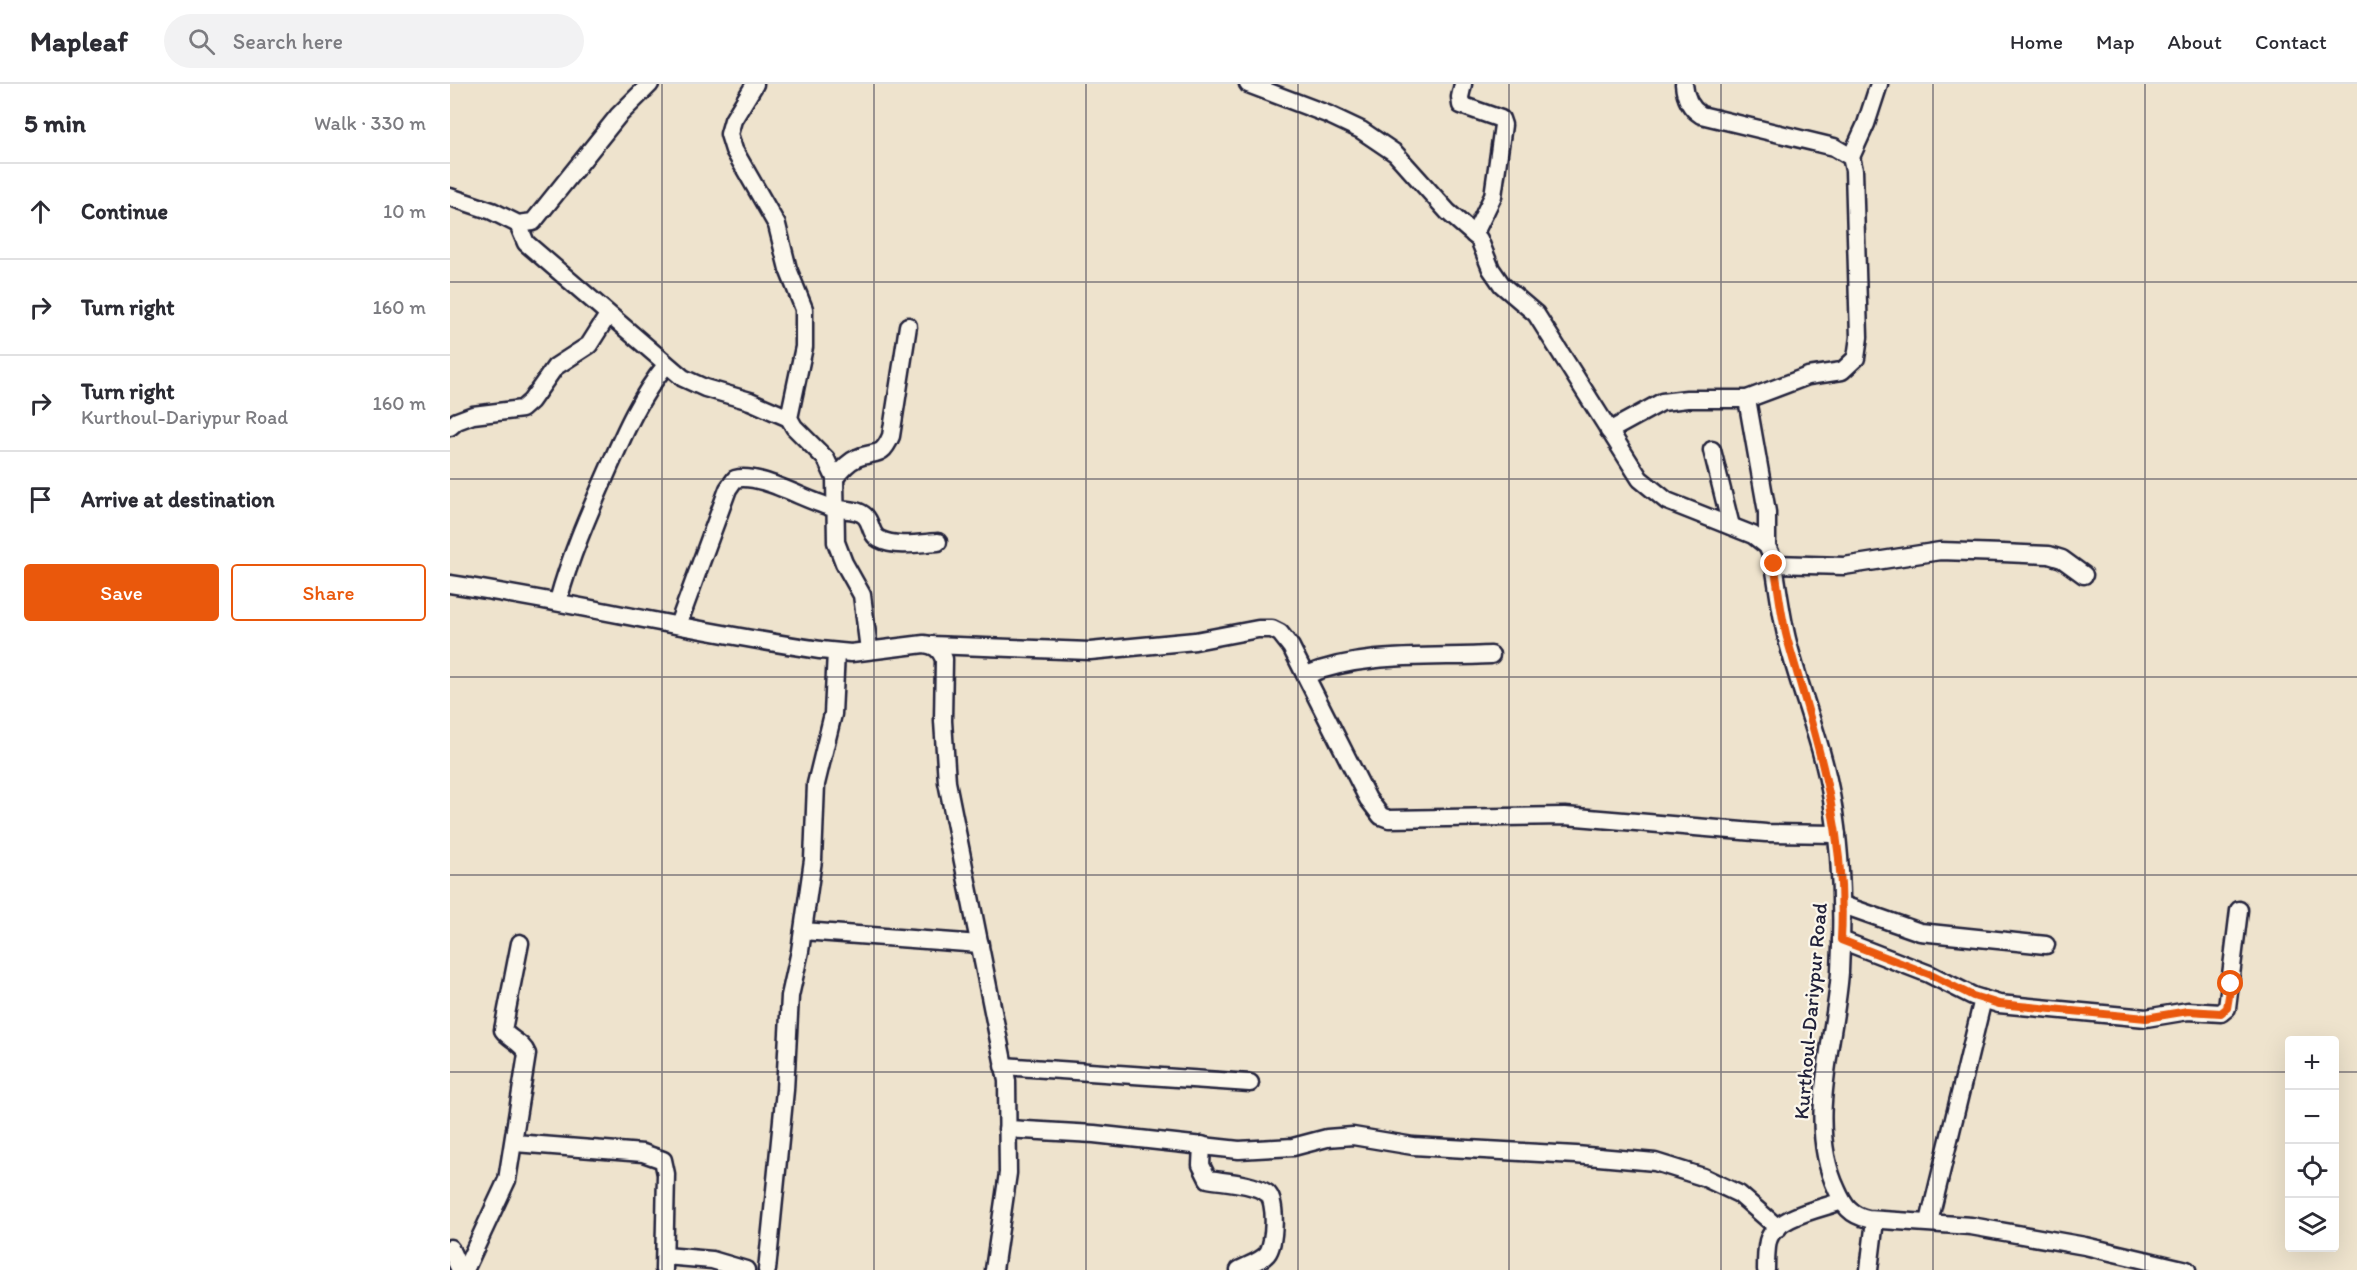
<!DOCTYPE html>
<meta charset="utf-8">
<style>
:root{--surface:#fff;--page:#f2f2f3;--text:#2b2b33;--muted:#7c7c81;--line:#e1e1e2;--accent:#ea580c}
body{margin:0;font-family:Itim,sans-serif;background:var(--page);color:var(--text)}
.controls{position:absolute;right:18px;bottom:18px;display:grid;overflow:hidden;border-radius:6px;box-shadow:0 6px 24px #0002}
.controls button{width:54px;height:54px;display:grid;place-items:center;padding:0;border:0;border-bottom:2px solid var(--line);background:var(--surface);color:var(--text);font:30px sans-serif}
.stop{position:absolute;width:18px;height:18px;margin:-14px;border:4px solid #ea580c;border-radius:50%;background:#fff}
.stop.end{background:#ea580c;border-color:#fff;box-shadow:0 2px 6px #0008}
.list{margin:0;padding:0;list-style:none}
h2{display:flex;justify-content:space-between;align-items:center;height:78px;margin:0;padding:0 24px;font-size:26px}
h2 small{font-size:20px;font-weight:400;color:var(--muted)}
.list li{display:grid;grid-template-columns:39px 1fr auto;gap:18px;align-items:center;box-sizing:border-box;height:96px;padding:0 24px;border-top:2px solid var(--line)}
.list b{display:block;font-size:22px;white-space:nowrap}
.list p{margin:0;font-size:20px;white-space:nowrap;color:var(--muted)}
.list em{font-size:20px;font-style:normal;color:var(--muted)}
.actions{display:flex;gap:12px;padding:18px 24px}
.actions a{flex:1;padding:14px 0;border:2px solid var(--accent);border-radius:6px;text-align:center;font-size:21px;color:var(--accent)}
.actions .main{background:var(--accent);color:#fff}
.icon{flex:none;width:33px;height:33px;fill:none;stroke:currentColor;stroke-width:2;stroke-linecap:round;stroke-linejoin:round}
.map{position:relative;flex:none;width:1907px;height:1186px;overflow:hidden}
header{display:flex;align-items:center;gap:36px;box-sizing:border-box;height:84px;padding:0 30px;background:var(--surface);border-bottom:2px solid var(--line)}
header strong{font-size:28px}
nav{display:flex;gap:33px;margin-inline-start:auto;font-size:21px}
.search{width:420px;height:54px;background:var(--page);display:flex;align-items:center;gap:15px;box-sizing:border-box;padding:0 21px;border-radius:33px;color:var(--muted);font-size:22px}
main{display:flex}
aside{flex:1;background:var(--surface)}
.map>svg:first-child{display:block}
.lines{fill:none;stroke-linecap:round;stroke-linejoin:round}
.minor-casing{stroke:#22223b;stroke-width:21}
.minor{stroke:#fbf7ec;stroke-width:16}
.route{stroke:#ea580c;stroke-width:8}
.grid{fill:none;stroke:#22223b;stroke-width:1.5;stroke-opacity:0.55}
.labels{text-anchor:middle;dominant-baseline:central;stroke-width:4.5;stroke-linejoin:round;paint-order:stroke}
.street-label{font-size:21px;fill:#22223b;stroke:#fbf7ec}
</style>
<header>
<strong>Mapleaf</strong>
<div class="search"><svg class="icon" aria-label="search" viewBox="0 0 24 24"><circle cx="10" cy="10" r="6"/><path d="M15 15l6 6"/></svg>Search here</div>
<nav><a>Home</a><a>Map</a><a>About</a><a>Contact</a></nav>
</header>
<main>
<aside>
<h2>5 min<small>Walk · 330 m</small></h2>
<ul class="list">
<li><svg class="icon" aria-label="ahead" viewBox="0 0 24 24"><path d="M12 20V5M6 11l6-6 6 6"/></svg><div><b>Continue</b></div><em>10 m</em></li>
<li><svg class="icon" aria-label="right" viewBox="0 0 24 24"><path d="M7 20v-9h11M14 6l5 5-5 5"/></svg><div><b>Turn right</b></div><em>160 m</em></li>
<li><svg class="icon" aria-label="right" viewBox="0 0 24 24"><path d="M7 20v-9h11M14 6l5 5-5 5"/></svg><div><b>Turn right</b><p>Kurthoul-Dariypur Road</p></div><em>160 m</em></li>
<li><svg class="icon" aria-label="arrive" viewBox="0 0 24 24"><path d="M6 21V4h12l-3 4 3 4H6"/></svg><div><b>Arrive at destination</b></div></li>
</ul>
<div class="actions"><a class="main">Save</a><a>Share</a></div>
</aside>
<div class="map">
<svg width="1907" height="1186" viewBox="0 0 1907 1186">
<rect width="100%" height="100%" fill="#eee3cd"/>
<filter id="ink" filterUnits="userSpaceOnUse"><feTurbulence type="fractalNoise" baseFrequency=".0167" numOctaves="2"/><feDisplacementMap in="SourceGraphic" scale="12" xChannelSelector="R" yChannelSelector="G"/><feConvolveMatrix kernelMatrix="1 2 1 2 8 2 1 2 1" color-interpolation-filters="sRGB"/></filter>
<g filter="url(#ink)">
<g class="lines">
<defs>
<g id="minor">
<polyline points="305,0 283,36 279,50 284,66 327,141 338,185 354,225 354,263 339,334 344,343 376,375 385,394 386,458 394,479 412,511 419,566"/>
<path d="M 798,0 L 877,30 L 911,46 L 945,69 L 998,128 L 1029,155 L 1041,185 L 1052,201 L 1086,230 L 1190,395 L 1217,417 L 1303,451 L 1317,462 L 1323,475 C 1328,503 1331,532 1338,559 C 1352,612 1373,662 1382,716 C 1392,774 1393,830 1390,888 C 1385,959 1355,1038 1387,1106 C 1394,1122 1400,1131 1418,1135 L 1521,1142 L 1635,1162 L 1737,1186"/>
<polyline points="1013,0 1010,13 1011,21 1051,35 1053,41 1043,112 1024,151"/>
<polyline points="1401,73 1416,40 1429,0"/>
<polyline points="0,113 42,127 68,140 83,138 168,32 200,0"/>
<polyline points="68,140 76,159 233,294 255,304 300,317 339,334"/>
<polyline points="1297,315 1317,428 1317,462"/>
<polyline points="0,343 7,337 23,331 72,325 81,317 105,283 139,261 158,231"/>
<path d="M 1159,347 L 1212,318 L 1237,315 L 1297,315 L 1358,292 L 1392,287 L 1406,274 L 1409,253 L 1404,86 L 1401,73 L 1384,63 L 1251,31 C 1240,24 1235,14 1234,0"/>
<polyline points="1262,366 1281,442"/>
<path d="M 385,394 C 391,386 398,378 407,374 C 426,366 431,375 441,352 L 458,242"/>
<polyline points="1324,480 1394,482 1490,467 1553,469 1599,471 1612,475 1634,491"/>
<path d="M 0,500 C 124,519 246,548 370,566 L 401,569 L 474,560 C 484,561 490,565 494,575 L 493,637 L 497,698 L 557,997 L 558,1089 L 544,1186"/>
<path d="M 108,517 C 120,473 137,434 155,393 C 173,352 188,315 216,281"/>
<path d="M 228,541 L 278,405 L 285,395 C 310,388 357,418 384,424 C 394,427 407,424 415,432 C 422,439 420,450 429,455 C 446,464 471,459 488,458"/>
<polyline points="481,561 640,567 745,557 808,545 822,545 830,549 841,563 918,715 931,732 939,735 1115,732 1316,749 1387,750"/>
<path d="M 856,591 C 913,568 981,574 1041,571"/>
<polyline points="1393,821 1470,848 1596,861"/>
<polyline points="353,847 530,860"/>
<polyline points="1391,856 1479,890 1523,912 1549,920 1696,934 1738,927 1771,929 1777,924 1789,826"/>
<polyline points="553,982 800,999"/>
<polyline points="557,1045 644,1050 789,1066 843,1063 877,1054 903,1052 963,1062 1126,1071 1205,1078 1253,1093 1289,1110 1328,1144"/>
<polyline points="65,1059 193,1069 213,1076 216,1090 214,1186"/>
<path d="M 752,1061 L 751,1081 L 758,1095 C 775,1098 802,1099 817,1109 C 827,1117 825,1160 817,1170 C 810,1178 798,1181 789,1186"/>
<polyline points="1479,1138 1533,915"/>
<polyline points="0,1164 10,1186"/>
<polyline points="215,1172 262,1176 296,1186"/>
<path d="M 15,1186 L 57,1096 L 77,970 C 72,958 60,956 53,946 L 70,859"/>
<polyline points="317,1186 335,1006 340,912 350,867 363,776 366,700 383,630 386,568"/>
<path d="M 1316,1186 C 1316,1177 1316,1166 1318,1157 C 1325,1132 1371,1125 1392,1117"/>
<polyline points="1419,1186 1425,1136"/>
</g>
</defs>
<!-- minor casing -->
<use href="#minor" class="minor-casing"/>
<!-- minor -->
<use href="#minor" class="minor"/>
</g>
</g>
<g class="lines" filter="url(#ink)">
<!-- route -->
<path class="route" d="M 1324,480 C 1329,507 1331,535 1339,561 C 1368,661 1397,749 1391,856 L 1479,890 L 1523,912 L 1549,920 L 1696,934 L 1738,927 L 1771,929 L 1777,924 L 1781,900"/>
</g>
<!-- grid -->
<path class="grid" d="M 212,0 L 212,1186M 424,0 L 424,1186M 636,0 L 636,1186M 848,0 L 848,1186M 1059,0 L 1059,1186M 1271,0 L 1271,1186M 1483,0 L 1483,1186M 1695,0 L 1695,1186M 0,198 L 1907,198M 0,395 L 1907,395M 0,593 L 1907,593M 0,791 L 1907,791M 0,988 L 1840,988M 1884,988 L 1907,988"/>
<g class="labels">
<!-- street labels -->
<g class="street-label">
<text transform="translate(1360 927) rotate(-85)">Kurthoul-Dariypur Road</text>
</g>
</g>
</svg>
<div class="controls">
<button>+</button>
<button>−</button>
<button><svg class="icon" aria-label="locate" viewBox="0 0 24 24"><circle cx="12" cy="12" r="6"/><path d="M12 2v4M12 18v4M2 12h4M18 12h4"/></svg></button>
<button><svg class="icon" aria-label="layers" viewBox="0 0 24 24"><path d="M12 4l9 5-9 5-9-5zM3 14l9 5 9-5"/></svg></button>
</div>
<div class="stop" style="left:1781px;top:900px"></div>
<div class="stop end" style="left:1324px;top:480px"></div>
</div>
</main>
